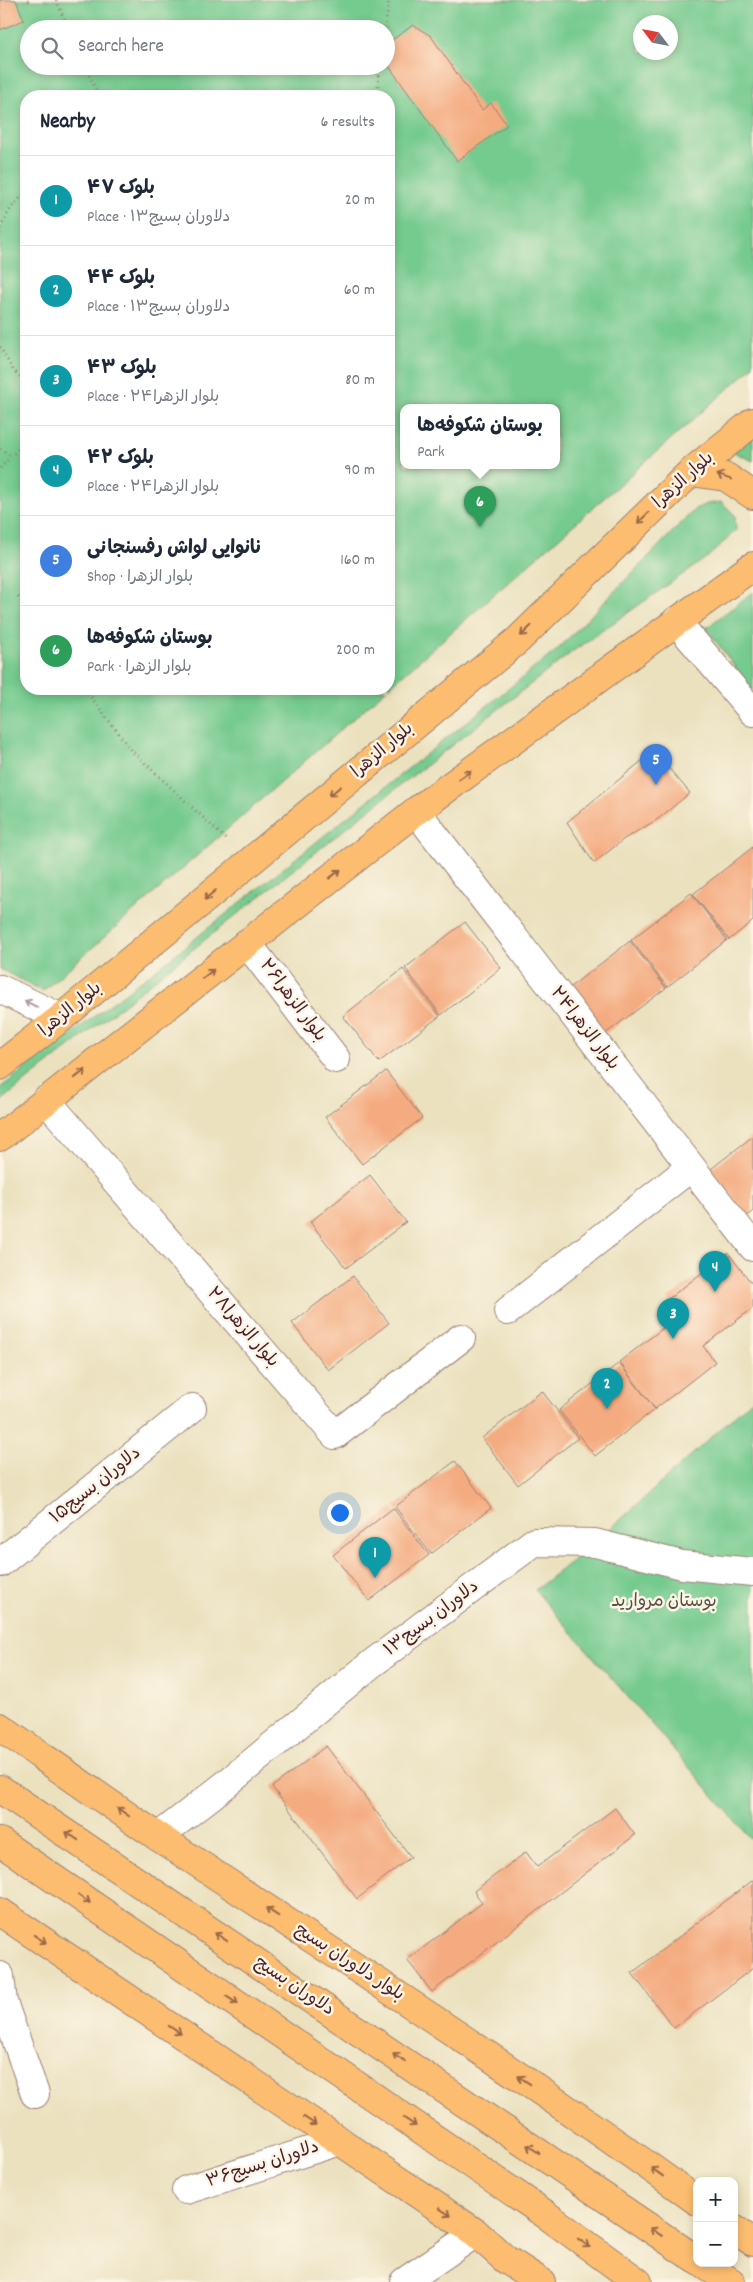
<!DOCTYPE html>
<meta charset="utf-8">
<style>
:root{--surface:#fff;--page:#f6f6f7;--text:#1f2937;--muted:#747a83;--line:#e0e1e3;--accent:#111827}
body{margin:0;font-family:Dekko,"Playpen Sans Arabic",sans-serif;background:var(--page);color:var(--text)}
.controls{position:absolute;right:15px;bottom:15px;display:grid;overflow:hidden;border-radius:10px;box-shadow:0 2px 8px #0003}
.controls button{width:45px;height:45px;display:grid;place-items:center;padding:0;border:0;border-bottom:1px solid var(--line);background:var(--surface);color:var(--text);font:25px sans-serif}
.compass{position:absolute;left:633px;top:15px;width:45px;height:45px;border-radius:50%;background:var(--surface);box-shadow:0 2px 8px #0003;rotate:302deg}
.you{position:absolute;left:339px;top:1512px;width:18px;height:18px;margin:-12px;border:4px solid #fff;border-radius:50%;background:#1a73e8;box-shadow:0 0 0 8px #1a73e833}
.badge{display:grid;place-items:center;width:32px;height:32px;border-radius:50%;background:var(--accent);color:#fff;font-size:16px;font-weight:700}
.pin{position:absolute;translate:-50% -41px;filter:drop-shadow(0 1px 2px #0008)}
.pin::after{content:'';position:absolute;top:26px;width:18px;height:15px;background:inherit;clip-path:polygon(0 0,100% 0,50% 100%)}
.popup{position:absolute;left:400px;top:404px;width:160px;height:65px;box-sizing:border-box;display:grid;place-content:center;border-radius:10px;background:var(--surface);filter:drop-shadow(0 1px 4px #0005);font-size:16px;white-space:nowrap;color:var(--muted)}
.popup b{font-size:19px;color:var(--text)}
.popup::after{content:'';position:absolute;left:50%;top:100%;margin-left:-10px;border:10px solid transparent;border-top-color:var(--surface)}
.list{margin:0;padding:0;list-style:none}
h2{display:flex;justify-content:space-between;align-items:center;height:65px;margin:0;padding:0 20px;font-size:21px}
h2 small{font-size:16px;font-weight:400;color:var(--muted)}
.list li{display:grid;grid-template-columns:32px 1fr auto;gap:15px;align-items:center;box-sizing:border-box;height:90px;padding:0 20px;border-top:1px solid var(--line)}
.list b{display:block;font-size:19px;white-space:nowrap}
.list p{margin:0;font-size:16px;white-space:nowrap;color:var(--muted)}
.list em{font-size:16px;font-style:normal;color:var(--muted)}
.icon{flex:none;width:28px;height:28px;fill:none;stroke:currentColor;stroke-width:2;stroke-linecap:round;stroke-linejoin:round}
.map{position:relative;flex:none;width:753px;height:2282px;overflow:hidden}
.search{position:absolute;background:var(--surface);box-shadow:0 2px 8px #0003;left:20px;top:20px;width:375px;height:55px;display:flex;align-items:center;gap:12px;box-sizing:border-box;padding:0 18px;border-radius:28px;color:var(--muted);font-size:19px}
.panel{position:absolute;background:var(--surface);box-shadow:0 2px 8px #0003;left:20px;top:90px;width:375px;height:605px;border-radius:20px}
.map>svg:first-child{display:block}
.green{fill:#75ca8e;stroke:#60745c;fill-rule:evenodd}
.building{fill:#f4ab80}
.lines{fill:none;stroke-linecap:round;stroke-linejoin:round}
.minor-casing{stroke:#9a8075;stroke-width:30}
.major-casing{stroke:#9a8075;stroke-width:30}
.path{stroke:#9a8075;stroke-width:3;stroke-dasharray:1 4;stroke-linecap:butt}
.minor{stroke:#fff;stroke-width:28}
.major{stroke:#fcbd6f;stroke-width:28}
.oneway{stroke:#9a664a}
.oneway2{stroke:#ae9aa0}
.labels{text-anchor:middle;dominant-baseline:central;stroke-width:5;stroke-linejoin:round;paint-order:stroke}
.street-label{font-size:18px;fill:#4a1f2b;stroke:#fcf5e5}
.park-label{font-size:18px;fill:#575249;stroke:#fcf5e5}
</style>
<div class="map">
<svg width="753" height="2282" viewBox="0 0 753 2282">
<rect width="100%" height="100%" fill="#fcf5e5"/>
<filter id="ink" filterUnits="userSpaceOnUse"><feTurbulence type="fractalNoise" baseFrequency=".02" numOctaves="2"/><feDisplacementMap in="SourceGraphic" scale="10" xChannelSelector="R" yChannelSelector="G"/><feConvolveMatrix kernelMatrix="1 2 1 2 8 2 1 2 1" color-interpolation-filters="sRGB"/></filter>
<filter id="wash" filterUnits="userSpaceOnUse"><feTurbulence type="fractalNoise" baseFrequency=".0096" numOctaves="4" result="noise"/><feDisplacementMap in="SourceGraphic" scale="20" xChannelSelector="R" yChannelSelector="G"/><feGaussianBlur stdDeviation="1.12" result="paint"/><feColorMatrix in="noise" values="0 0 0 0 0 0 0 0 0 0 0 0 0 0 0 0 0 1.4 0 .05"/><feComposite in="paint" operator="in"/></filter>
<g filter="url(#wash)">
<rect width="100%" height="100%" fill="#ebe1bf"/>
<!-- green -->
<g class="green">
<path d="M 0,0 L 753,0 L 753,367 L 389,687 L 389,96 L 26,96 L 26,689 L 387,689 L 43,991 L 0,969 ZM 640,22 L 670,22 L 670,52 L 640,52 ZM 29,29 L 386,29 L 386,66 L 29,66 ZM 404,408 L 556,408 L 556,466 L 404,466 Z"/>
<polygon points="753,436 753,461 734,452"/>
<polygon points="721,502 735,515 736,530 709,556 576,649 393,791 0,1102 0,1088 167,961 557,650 695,509 707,504"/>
<polygon points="753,592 753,691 706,628"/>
<polygon points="753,1399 753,1841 535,1590 595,1543"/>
</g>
<g id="blocks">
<!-- building -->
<g class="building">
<polygon points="0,0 16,0 24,20 0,30"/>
<polygon points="413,25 431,36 482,110 491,103 507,125 457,161 386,62 386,53 392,40"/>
<polygon points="654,751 690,793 658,819 624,839 594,863 567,822"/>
<polygon points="753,847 753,921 729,940 693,894"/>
<polygon points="691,893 727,940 667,987 631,940"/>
<polygon points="465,922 501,968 441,1015 405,968"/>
<polygon points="630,941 666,988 605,1034 569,988"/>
<polygon points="403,969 440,1016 379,1062 343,1016"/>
<polygon points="386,1071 422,1118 362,1164 325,1117"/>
<polygon points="753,1136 753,1211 747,1216 711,1169"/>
<polygon points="370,1175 406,1222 346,1268 310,1222"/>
<polygon points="728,1253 753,1285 753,1308 703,1346 715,1362 655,1409 619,1362 680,1315 668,1299"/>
<polygon points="353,1276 389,1323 328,1370 292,1323"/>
<polygon points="619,1363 655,1409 595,1456 559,1410"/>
<polygon points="542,1391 578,1438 518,1485 482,1438"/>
<polygon points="455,1461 491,1508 431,1554 395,1507"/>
<polygon points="393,1508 429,1555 369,1601 333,1555"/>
<polygon points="326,1746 411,1857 357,1899 272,1787"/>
<polygon points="615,1808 635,1835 432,1992 407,1960 482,1903 474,1891 526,1852 537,1867"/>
<polygon points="753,1880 753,1968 674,2028 632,1973"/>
</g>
</g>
</g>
<g filter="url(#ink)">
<use href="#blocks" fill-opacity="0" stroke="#9a8075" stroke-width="1"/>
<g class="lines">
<defs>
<g id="minor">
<polyline points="676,621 753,712"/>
<polyline points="416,811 753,1247"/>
<polyline points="247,943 336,1059"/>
<polyline points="0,989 61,1018"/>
<polyline points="46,1100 335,1435 461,1338"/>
<polyline points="508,1311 691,1167"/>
<polyline points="0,1563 192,1408"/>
<polyline points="158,1837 225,1785 370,1665 534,1542 595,1543 682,1565 753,1572"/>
<polyline points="0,1976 3,2002 35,2094"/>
<polyline points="186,2190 340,2141"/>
<polyline points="404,2282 476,2233"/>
</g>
<g id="major">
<polyline points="691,472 726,477 753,495"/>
<polyline points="0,1066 61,1018 518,640 691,472 753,422"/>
<polyline points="0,1137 416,811 753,566"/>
<path d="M 0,1727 C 53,1764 106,1802 160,1838 C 340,1958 522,2074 697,2201"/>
<polyline points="0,1789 697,2260"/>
<polyline points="0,1842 545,2214 638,2282"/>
<polyline points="0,1912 476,2233 505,2259 541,2282"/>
<polyline points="734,2229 753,2242"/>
<polyline points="702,2263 731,2282"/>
</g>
</defs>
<!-- minor casing -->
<use href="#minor" class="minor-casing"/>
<!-- major casing -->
<use href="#major" class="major-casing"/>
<!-- path -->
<g class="path">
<polyline points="56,0 69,29"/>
<polyline points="28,1 30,0"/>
<polyline points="385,29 389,0"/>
<polyline points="85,66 99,96"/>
<polyline points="377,96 380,66"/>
<polyline points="0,228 11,208 26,192"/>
<polyline points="0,347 13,370 26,382"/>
<polyline points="0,449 12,456"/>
<polyline points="0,468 26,441"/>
<polyline points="18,597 26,608"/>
<polyline points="85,689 131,750 228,841"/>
</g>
<!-- minor -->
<use href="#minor" class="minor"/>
<!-- major -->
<use href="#major" class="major"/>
</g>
<!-- one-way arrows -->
<defs><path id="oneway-shaft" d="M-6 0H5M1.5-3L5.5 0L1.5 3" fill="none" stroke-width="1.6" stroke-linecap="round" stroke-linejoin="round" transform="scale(1.25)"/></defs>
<g class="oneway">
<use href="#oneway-shaft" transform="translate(724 477) rotate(-160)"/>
<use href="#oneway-shaft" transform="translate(643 518) rotate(136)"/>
<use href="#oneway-shaft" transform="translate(526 631) rotate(136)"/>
<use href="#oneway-shaft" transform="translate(465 775) rotate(-36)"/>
<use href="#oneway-shaft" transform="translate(335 791) rotate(140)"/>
<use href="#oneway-shaft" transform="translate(335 874) rotate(-38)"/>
<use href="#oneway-shaft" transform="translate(210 895) rotate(140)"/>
<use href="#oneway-shaft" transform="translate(208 974) rotate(-38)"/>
<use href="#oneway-shaft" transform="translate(80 1074) rotate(-38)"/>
<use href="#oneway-shaft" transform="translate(123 1812) rotate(-145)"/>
<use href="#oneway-shaft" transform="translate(72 1836) rotate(-146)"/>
<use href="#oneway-shaft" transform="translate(84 1899) rotate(34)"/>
<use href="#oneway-shaft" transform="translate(272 1912) rotate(-147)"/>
<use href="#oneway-shaft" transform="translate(221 1937) rotate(-146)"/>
<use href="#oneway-shaft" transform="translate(40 1939) rotate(34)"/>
<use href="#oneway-shaft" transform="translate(232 2000) rotate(34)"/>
<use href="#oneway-shaft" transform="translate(175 2030) rotate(34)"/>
<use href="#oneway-shaft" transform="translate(399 2058) rotate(-146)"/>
<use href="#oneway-shaft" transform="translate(524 2080) rotate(-146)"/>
<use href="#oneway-shaft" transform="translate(310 2121) rotate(34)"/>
<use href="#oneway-shaft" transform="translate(410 2122) rotate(34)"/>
<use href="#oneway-shaft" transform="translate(533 2149) rotate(-146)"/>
<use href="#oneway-shaft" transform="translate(657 2172) rotate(-144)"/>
<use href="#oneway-shaft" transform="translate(445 2212) rotate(34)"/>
<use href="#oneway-shaft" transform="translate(656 2232) rotate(-146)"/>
<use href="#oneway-shaft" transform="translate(584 2243) rotate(36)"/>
</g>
<use class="oneway2" href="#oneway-shaft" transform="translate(31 1004) rotate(-154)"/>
</g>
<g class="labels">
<!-- street labels -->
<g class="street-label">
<text transform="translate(684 481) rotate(-42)">بلوار الزهرا</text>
<text transform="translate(383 751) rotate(-40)">بلوار الزهرا</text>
<text transform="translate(292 1001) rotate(53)">بلوار الزهرا۲۶</text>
<text transform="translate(71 1010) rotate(-39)">بلوار الزهرا</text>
<text transform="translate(584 1029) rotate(52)">بلوار الزهرا۲۴</text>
<text transform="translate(242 1328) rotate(49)">بلوار الزهرا۲۸</text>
<text transform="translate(96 1486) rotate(-39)">دلاوران بسیج۱۵</text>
<text transform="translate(432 1619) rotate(-37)">دلاوران بسیج۱۳</text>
<text transform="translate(349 1963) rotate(33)">بلوار دلاوران بسیج</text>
<text transform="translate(294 1987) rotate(34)">دلاوران بسیج</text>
<text transform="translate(263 2165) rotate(-18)">دلاوران بسیج۳۶</text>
</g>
<!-- park labels -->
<g class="park-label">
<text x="664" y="1602">بوستان مروارید</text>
</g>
</g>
</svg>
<div class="controls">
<button>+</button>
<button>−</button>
</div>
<svg class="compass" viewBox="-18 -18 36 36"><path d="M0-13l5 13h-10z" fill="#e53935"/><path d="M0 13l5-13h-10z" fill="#747a83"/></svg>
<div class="you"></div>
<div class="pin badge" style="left:375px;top:1578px;background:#0f9aa8">1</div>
<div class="pin badge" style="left:607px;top:1409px;background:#0f9aa8">2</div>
<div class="pin badge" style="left:673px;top:1339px;background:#0f9aa8">3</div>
<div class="pin badge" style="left:715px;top:1292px;background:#0f9aa8">4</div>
<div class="pin badge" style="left:656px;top:785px;background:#3f7fe0">5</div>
<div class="pin badge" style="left:480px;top:527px;background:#2e9e5b">6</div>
<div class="popup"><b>بوستان شکوفه‌ها</b>Park</div>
<div class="search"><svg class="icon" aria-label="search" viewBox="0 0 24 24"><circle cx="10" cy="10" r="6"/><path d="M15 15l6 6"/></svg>Search here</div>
<section class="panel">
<h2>Nearby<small>6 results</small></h2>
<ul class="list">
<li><span class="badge" style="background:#0f9aa8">1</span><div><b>بلوک ۴۷</b><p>Place · دلاوران بسیج۱۳</p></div><em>20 m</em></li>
<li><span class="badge" style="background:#0f9aa8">2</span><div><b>بلوک ۴۴</b><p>Place · دلاوران بسیج۱۳</p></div><em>60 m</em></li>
<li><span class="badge" style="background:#0f9aa8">3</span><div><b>بلوک ۴۳</b><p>Place · بلوار الزهرا۲۴</p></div><em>80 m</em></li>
<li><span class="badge" style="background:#0f9aa8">4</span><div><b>بلوک ۴۲</b><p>Place · بلوار الزهرا۲۴</p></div><em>90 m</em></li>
<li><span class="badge" style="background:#3f7fe0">5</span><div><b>نانوایی لواش رفسنجانی</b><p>Shop · بلوار الزهرا</p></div><em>160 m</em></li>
<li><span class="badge" style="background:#2e9e5b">6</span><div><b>بوستان شکوفه‌ها</b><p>Park · بلوار الزهرا</p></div><em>200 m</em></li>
</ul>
</section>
</div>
